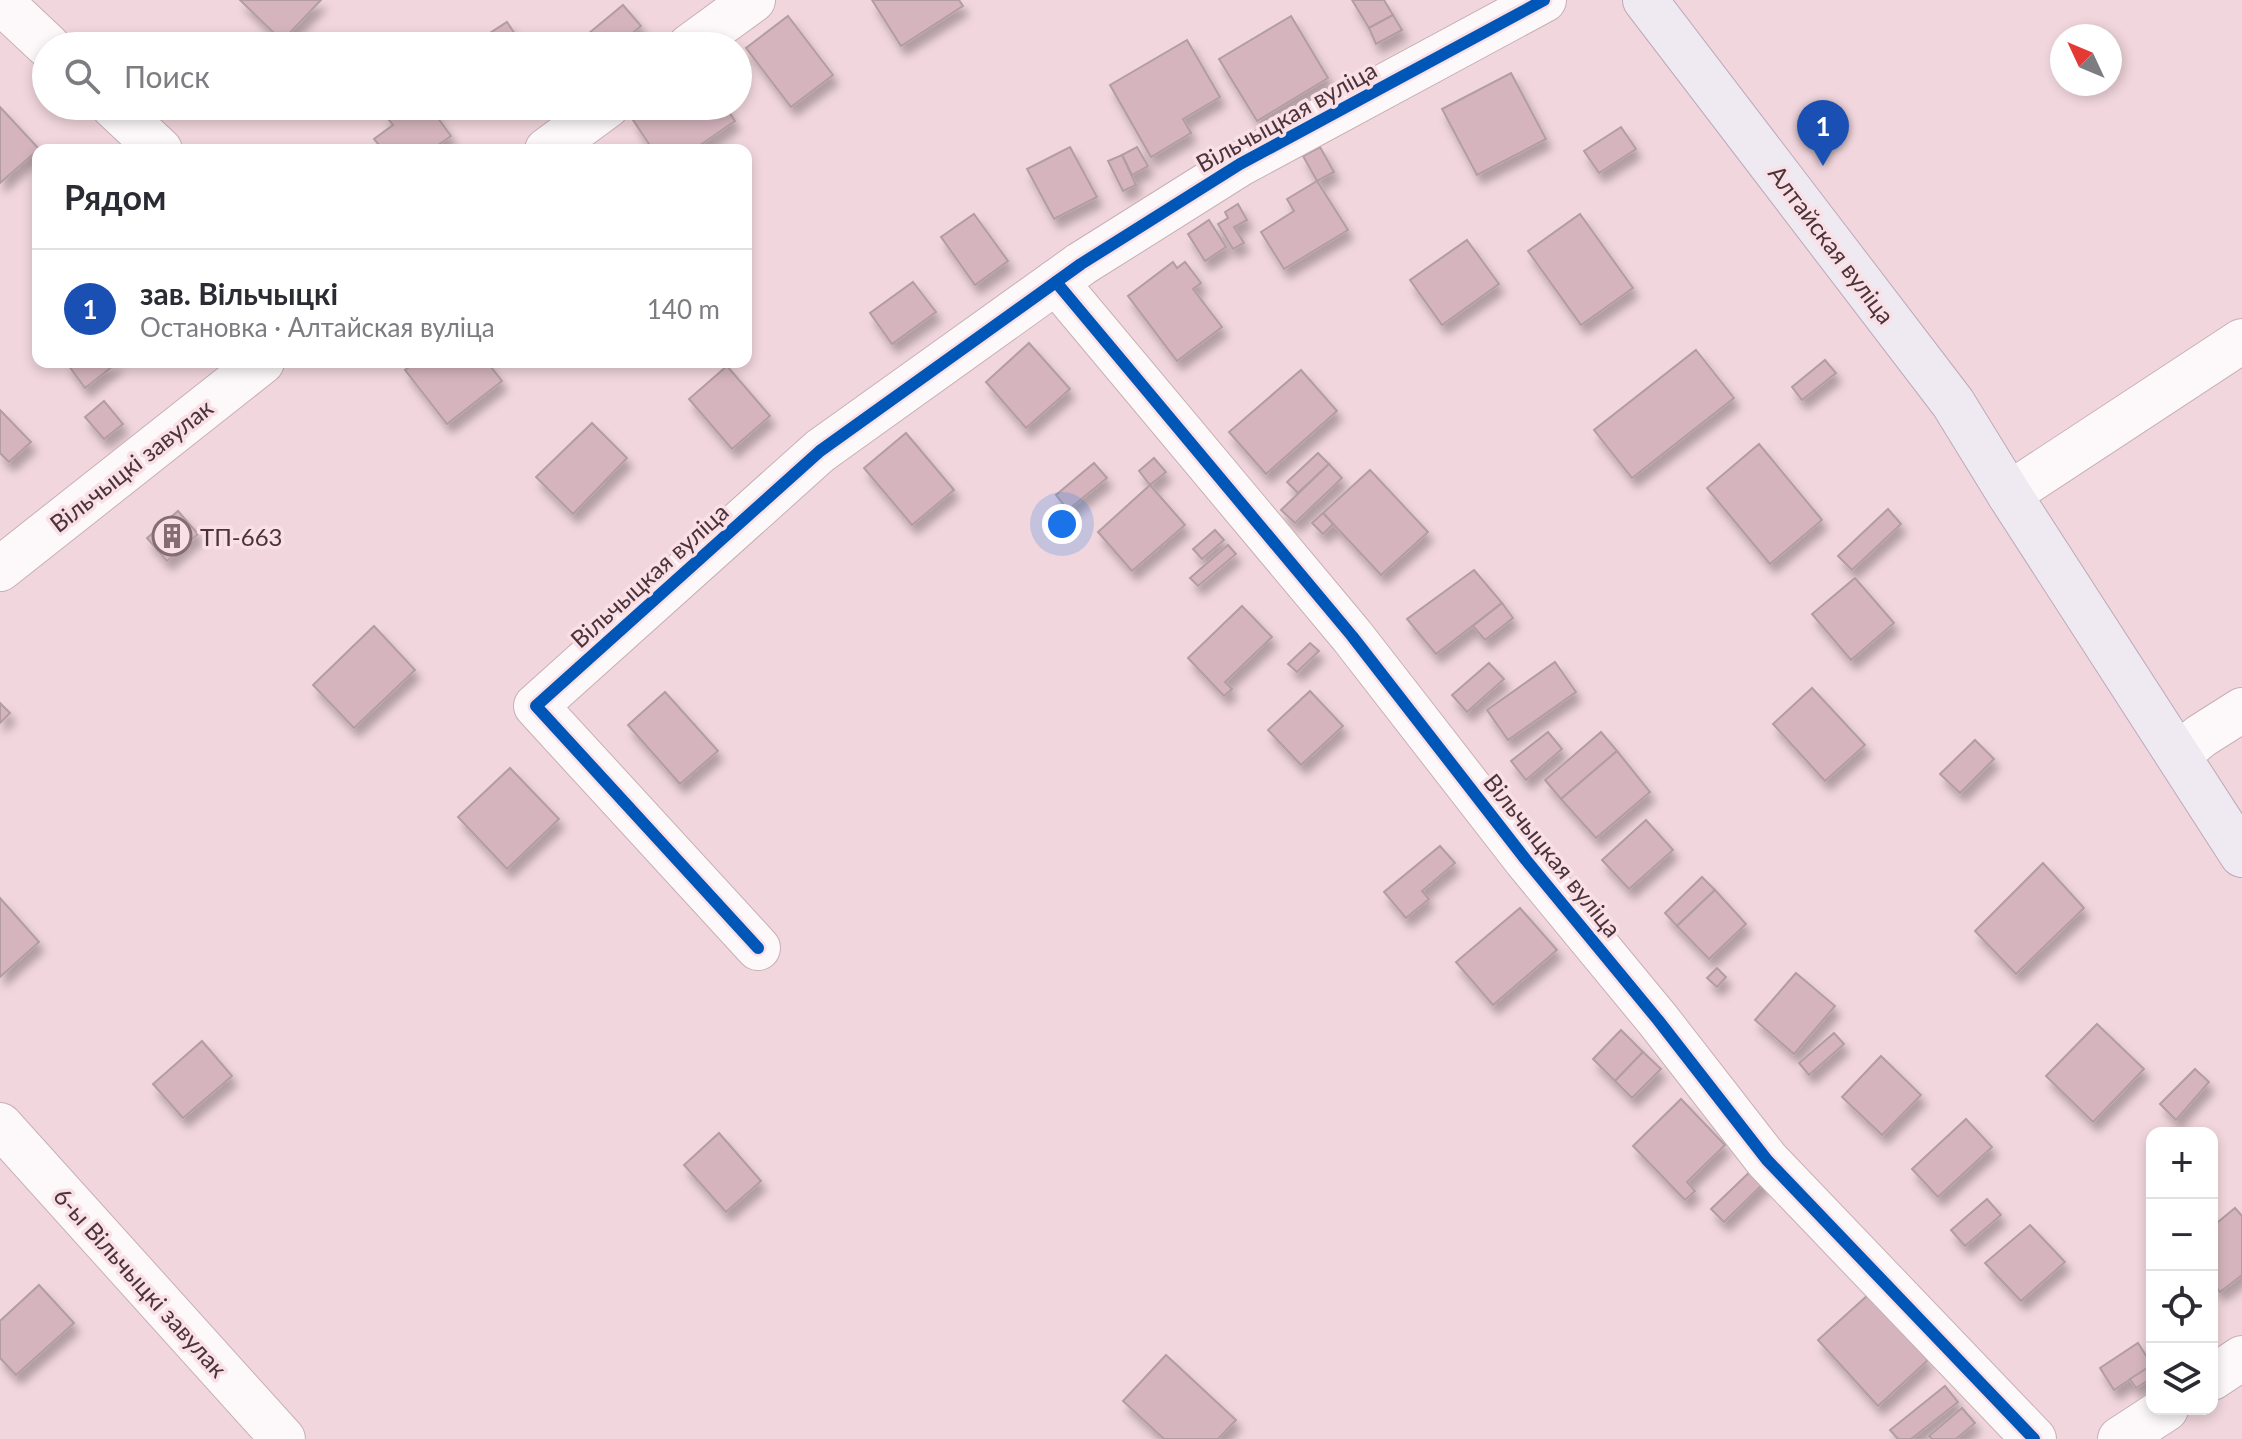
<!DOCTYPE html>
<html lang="ru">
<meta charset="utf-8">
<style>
:root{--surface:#fff;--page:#f7f7f7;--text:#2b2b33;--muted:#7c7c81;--line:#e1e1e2;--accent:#7c3aed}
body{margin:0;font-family:Lato,sans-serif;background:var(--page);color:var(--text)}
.controls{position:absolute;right:24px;bottom:24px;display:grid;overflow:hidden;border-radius:16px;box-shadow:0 4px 12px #0003}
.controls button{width:72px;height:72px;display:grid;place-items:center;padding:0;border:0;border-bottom:2px solid var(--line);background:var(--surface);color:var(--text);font:40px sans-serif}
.compass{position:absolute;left:2050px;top:24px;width:72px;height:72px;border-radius:50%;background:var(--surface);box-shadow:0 4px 12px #0003;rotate:314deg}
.you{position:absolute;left:1062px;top:524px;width:28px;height:28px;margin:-20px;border:6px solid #fff;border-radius:50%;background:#1a73e8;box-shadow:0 0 0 12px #1a73e833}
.badge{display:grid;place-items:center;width:52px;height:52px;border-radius:50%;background:var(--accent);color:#fff;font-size:26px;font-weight:700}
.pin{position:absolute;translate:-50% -66px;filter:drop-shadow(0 2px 4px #0008)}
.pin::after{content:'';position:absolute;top:42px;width:28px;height:24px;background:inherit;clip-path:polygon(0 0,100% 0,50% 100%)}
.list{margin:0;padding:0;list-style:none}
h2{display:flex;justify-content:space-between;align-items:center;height:104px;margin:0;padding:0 32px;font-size:34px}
h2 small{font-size:26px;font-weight:400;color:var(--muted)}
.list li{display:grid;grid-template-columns:52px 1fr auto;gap:24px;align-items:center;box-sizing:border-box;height:120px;padding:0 32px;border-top:2px solid var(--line)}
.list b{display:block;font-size:30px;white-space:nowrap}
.list p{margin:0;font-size:26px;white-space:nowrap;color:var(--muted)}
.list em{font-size:26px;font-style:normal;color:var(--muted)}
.icon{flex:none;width:44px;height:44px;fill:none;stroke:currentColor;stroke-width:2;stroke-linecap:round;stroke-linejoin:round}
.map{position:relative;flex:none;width:2242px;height:1439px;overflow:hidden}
.search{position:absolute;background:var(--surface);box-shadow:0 4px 12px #0003;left:32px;top:32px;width:720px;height:88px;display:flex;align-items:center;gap:20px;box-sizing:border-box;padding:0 28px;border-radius:44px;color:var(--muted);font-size:30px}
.panel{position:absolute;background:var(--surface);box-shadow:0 4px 12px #0003;left:32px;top:144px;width:720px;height:224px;border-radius:16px}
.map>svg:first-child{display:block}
.building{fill:#d5b4be;stroke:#b29da2;stroke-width:2;filter:url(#shadow)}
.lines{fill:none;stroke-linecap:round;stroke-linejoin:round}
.minor-casing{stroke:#c7b0b6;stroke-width:46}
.major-casing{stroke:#bca9b9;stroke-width:46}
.minor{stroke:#fdf9fa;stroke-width:44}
.major{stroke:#efe9f1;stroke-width:44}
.cycleway-casing{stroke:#f9e0e6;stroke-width:17}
.cycleway{stroke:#0057b8;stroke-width:12}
.labels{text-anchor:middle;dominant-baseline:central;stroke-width:7;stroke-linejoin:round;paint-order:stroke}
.street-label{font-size:24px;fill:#4b3339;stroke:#f9e0e6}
.poi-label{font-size:24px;fill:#4b3339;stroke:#f9e0e6;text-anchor:start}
</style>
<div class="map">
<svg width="2242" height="1439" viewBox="0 0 2242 1439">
<defs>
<filter id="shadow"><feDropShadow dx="5" dy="9" stdDeviation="4" flood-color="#0004"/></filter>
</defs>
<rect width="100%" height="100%" fill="#f1d6dd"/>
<!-- building -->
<g class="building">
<polygon points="240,0 321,0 282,41"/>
<polygon points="872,0 959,0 963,6 901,46"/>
<polygon points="1352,0 1384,0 1393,15 1369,28"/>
<polygon points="623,5 641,26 617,46 590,46 583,38"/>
<polygon points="1393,15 1402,30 1376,44 1369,28"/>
<polygon points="788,16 833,75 791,107 746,48"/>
<polygon points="1291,16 1328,78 1257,121 1219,59"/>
<polygon points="507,22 523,46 470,46"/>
<polygon points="1187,40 1220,97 1183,119 1191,133 1151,157 1110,85"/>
<polygon points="1511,73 1546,139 1477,175 1442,109"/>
<polygon points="397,106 429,106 451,136 431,150 383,150 374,139 393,125 385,115"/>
<polygon points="654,106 725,106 735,121 693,150 653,150 633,120"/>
<polygon points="0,107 39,149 0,183"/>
<polygon points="1621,127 1636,149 1599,173 1584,151"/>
<polygon points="1070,147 1097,197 1054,219 1027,169"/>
<polygon points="1137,147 1148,166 1132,175 1122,155"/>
<polygon points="1320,147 1334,172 1317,181 1303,156"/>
<polygon points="1122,155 1136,185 1123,191 1108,161"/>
<polygon points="1317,181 1348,230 1284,269 1261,232 1294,211 1287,199"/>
<polygon points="1238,204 1247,220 1234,227 1244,243 1233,249 1218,224 1228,218 1225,212"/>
<polygon points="974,214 1008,261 975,285 941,237"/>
<polygon points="1580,214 1633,288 1581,325 1528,251"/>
<polygon points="1209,220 1226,247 1205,261 1188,234"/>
<polygon points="1467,240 1499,284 1442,325 1410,280"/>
<polygon points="1173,262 1177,268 1185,262 1201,283 1193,289 1222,327 1177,361 1128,296"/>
<polygon points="913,282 936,312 892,344 870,313"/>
<polygon points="1029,343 1070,389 1026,428 986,382"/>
<polygon points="1696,350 1734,398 1632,478 1594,430"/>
<polygon points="1825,360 1836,373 1802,400 1792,387"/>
<polygon points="66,362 118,362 85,388"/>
<polygon points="416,362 487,362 502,381 447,424 405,370"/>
<polygon points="727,366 770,416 732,449 689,399"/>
<polygon points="1301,370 1337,411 1266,474 1229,432"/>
<polygon points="104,401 123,424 104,439 85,417"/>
<polygon points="0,410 31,442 9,462 0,453"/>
<polygon points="592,423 627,458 573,514 536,477"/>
<polygon points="906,433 954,490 912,525 864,468"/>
<polygon points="1759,444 1822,520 1770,564 1707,488"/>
<polygon points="1318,453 1329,464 1298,493 1287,482"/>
<polygon points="1154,458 1166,472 1150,485 1139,471"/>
<polygon points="1094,463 1107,478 1068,510 1056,495"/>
<polygon points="1329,464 1342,478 1295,523 1281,510"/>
<polygon points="1370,470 1428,532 1381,575 1323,513"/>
<polygon points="1150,485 1185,525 1132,571 1098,532"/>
<polygon points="1888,509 1901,524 1852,570 1838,556"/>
<polygon points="178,511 198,534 167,561 147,538"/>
<polygon points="1323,513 1333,524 1323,534 1312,523"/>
<polygon points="1215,530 1224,540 1202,559 1193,549"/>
<polygon points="1228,545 1236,554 1198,586 1190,578"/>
<polygon points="1474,570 1502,603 1436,654 1407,619"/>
<polygon points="1855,578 1894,623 1851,660 1812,614"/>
<polygon points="1502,603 1513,618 1485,640 1473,626"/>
<polygon points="1242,606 1272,637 1225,682 1232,689 1224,696 1188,658"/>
<polygon points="374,626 415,670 354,728 313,685"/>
<polygon points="1310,643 1319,651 1297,672 1288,664"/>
<polygon points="1555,662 1576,692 1508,740 1487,710"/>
<polygon points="1489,663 1504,679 1467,712 1452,695"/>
<polygon points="1812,688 1865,745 1825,781 1773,724"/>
<polygon points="1310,691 1343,726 1301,765 1268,730"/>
<polygon points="665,692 718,751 680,784 628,725"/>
<polygon points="0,703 10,713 0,723"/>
<polygon points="1548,732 1562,749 1526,780 1511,761"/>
<polygon points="1601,732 1617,751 1561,799 1545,780"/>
<polygon points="1975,740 1994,759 1960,793 1940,774"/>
<polygon points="1617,751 1650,792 1596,838 1561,799"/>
<polygon points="510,768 559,819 507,869 458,817"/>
<polygon points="1646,820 1673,850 1629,889 1602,860"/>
<polygon points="1440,846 1455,863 1422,891 1429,899 1406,918 1384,892"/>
<polygon points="2043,863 2084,908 2016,974 1975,931"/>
<polygon points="1702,877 1715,890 1677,926 1665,913"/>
<polygon points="1715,890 1746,924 1709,959 1677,926"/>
<polygon points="0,898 39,942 0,977"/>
<polygon points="1520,908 1557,950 1493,1005 1456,962"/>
<polygon points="1717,968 1726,977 1717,987 1707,978"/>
<polygon points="1796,973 1835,1006 1794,1054 1755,1020"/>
<polygon points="2097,1024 2144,1069 2093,1122 2046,1076"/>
<polygon points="1621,1030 1643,1052 1615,1081 1593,1059"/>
<polygon points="1834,1033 1844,1044 1809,1075 1799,1063"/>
<polygon points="202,1041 232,1076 183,1118 153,1084"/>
<polygon points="1643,1052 1661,1069 1632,1098 1615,1081"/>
<polygon points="1881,1056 1921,1095 1882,1135 1842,1097"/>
<polygon points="2195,1069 2209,1082 2176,1120 2160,1104"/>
<polygon points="1681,1099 1725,1145 1687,1182 1695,1191 1685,1200 1633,1146"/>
<polygon points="1966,1119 1992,1147 1938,1197 1912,1169"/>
<polygon points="719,1133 761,1181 726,1212 684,1165"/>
<polygon points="1755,1167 1767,1180 1724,1222 1711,1209"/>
<polygon points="1987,1199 2001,1215 1965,1246 1951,1230"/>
<polygon points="2235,1208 2242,1216 2242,1275 2220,1292 2212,1282 2212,1227"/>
<polygon points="2030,1225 2065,1262 2021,1301 1985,1263"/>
<polygon points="39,1285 74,1323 16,1375 0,1358 0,1321"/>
<polygon points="1868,1295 1928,1360 1878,1406 1818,1340"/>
<polygon points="2138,1343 2152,1365 2114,1390 2100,1368"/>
<polygon points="1166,1355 1236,1420 1218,1439 1164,1439 1123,1401"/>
<polygon points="2152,1365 2152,1378 2136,1388 2130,1379"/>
<polygon points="1945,1386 1958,1402 1911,1439 1898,1439 1890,1430"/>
<polygon points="1962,1408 1975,1423 1956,1439 1932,1439 1929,1436"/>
</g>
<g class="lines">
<defs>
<g id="minor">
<polyline points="0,1 48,46"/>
<polyline points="690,46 753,0"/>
<polyline points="113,106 160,150"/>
<polyline points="547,150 607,106"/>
<polyline points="1056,282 1352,636 1526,860 1658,1020 1767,1160 2034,1439"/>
<polyline points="2009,494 2242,341"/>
<polyline points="0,569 262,362"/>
<polyline points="2178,755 2201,736 2242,710"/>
<polyline points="758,948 536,706 820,451 1081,264 1240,164 1544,0"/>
<polyline points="0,1125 283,1439"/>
<polyline points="2212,1378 2242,1358"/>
<polyline points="2120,1439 2166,1409"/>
</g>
<polyline id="major" points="1645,0 1953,403 2009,494 2242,855"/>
</defs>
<!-- minor casing -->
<use href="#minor" class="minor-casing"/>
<!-- major casing -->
<use href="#major" class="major-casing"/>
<!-- minor -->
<use href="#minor" class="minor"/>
<!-- major -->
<use href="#major" class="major"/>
<defs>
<g id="cycleway">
<polyline points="1056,282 1352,636 1526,860 1658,1020 1767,1160 2034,1439"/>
<polyline points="758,948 536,706 820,451 1081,264 1240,164 1544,0"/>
</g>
</defs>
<!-- cycleway casing -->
<use href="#cycleway" class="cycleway-casing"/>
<!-- cycleway -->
<use href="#cycleway" class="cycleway"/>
</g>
<!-- icons -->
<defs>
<symbol id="building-ring" viewBox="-11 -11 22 22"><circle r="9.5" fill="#f9e0e6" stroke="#856c72" stroke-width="1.5"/><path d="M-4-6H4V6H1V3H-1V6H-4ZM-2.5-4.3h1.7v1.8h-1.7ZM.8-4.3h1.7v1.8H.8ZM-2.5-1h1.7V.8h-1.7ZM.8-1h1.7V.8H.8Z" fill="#856c72"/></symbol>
</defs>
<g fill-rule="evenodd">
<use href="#building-ring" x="150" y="514" width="44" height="44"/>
</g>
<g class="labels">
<!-- street labels -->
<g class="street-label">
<text transform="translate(1286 116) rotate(-29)">Вільчыцкая вуліца</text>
<text transform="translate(1832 244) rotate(53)">Алтайская вуліца</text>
<text transform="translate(131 465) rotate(-38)">Вільчыцкі завулак</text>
<text transform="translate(649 575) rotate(-42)">Вільчыцкая вуліца</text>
<text transform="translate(1553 855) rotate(51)">Вільчыцкая вуліца</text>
<text transform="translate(141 1282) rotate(48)">6-ы Вільчыцкі завулак</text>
</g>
<!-- poi labels -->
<g class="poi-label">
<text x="200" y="536">ТП-663</text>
</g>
</g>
</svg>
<div class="controls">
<button>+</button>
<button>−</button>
<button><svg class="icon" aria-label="locate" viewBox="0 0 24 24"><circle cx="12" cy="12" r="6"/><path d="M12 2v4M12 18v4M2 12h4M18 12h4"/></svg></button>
<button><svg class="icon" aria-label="layers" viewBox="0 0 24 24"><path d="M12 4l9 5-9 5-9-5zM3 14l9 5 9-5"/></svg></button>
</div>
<svg class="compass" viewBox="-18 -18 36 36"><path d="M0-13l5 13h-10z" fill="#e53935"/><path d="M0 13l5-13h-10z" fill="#7c7c81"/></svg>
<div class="you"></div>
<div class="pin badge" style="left:1823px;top:166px;background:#1a4fb4">1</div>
<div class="search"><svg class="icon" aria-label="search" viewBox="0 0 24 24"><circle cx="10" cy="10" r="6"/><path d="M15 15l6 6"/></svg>Поиск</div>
<section class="panel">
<h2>Рядом<small></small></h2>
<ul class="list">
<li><span class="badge" style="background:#1a4fb4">1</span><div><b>зав. Вільчыцкі</b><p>Остановка · Алтайская вуліца</p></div><em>140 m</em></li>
</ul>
</section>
</div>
